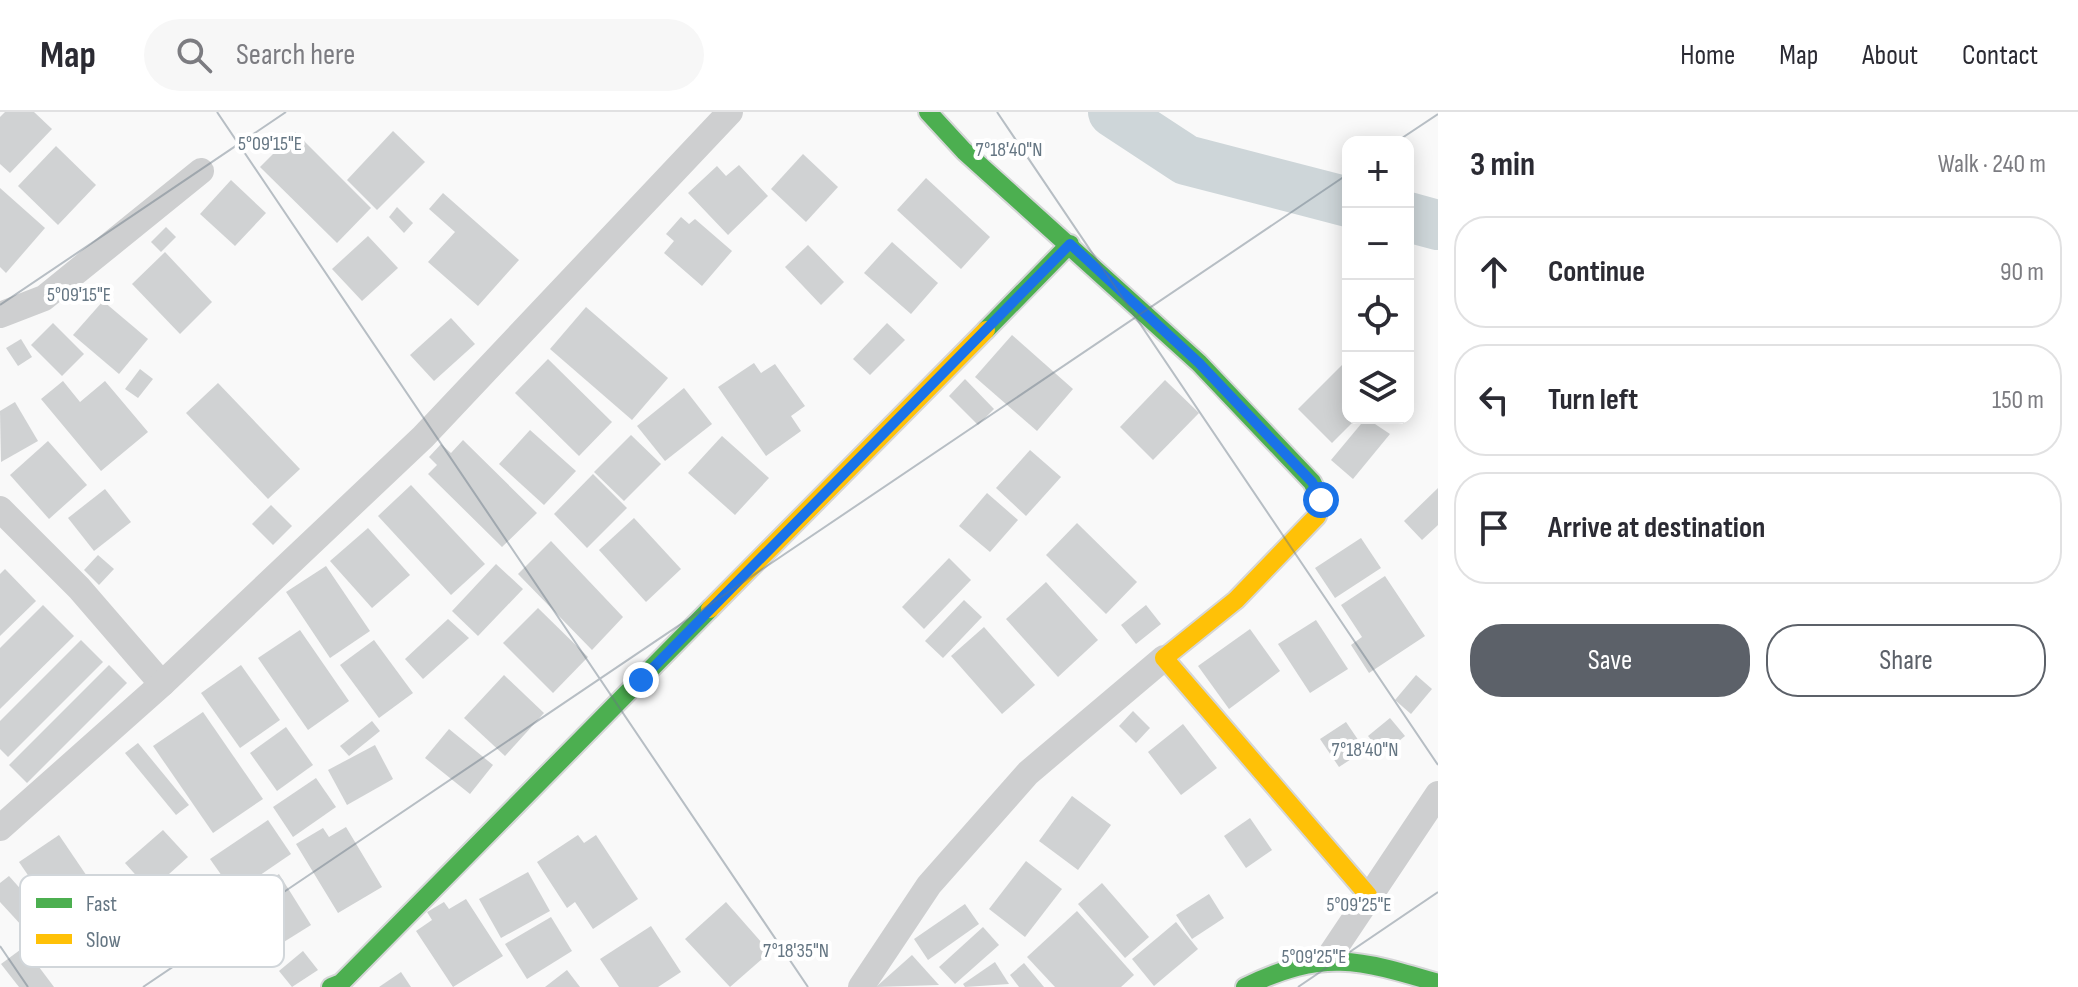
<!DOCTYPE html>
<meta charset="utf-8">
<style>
:root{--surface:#fff;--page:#f7f7f7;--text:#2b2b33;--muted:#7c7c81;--line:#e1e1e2;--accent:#5c6169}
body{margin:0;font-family:"Sofia Sans Condensed",sans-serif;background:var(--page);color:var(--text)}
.controls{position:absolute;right:24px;top:24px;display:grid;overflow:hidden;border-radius:16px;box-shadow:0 4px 20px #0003}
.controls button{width:72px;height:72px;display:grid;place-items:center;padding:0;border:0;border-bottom:2px solid var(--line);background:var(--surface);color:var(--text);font:40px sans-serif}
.stop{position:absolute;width:24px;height:24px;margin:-18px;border:6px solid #1a73e8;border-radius:50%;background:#fff}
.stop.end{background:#1a73e8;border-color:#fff;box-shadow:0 2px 8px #0008}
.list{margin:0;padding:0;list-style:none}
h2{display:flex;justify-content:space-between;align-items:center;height:104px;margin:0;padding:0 32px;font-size:34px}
h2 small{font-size:26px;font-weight:400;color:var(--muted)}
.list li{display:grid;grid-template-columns:52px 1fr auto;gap:24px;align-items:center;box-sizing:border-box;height:112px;margin:0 16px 16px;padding:0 16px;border:2px solid var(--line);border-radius:32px}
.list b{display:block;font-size:30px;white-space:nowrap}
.list em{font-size:26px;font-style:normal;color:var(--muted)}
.actions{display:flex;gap:16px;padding:24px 32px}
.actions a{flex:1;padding:18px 0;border:2px solid var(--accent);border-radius:32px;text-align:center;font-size:28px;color:var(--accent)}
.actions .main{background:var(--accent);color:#fff}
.icon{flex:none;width:44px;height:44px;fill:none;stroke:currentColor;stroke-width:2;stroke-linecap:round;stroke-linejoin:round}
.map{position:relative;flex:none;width:1438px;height:875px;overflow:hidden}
header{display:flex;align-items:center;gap:48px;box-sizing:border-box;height:112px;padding:0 40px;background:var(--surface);border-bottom:2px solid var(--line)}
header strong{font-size:38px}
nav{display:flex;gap:44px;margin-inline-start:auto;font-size:28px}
.search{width:560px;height:72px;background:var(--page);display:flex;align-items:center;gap:20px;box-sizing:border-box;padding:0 28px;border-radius:44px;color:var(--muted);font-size:30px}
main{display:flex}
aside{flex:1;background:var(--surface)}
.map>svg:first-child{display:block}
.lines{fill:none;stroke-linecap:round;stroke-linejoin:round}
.river{stroke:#ced6d9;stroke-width:50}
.building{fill:#d0d2d3}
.fast-casing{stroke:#d5d6d7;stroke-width:22}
.slow-casing{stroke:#d5d6d7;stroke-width:22}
.street{stroke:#cecfd0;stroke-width:26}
.fast{stroke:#4caf50;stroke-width:18}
.slow{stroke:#ffc107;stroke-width:18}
.route{stroke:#1a73e8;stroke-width:10}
.ticks{fill:none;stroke:#657683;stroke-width:2;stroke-opacity:0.45}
.key{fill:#fff;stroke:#d1d6da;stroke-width:2}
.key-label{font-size:22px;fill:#657683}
.ticks-label{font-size:20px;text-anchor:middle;fill:#657683;stroke:#fff;stroke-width:8;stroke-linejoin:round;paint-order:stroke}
</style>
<header>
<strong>Map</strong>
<div class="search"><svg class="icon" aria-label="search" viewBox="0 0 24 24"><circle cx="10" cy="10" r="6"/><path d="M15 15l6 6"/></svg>Search here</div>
<nav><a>Home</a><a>Map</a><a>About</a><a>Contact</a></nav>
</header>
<main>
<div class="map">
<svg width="1438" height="875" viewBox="0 0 1438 875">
<rect width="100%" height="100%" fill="#f9f9f9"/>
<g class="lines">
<!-- river -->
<g class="river">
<polyline points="1113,0 1186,48 1348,90"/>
<polyline points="1408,105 1438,113"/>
</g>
</g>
<!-- building -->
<g class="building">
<polygon points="5,0 34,0 52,17 10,61 0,52 0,5"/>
<polygon points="393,19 425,50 377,98 347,68"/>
<polygon points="295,20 371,96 337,131 260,55"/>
<polygon points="56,34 96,73 58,113 18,74"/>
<polygon points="803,42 838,75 806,110 771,77"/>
<polygon points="739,53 768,84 728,123 688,81 717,54 726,64"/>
<polygon points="926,66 990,125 961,157 897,98"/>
<polygon points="231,68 266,101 235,134 200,102"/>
<polygon points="0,76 45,116 6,161 0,155"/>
<polygon points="443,81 519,148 478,194 428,150 455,120 429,97"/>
<polygon points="397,95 413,111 404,121 389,105"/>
<polygon points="681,105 689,112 695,107 732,139 702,174 664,141 674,129 666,122"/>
<polygon points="166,115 176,125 161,140 151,130"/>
<polygon points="368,124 398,156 362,189 332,157"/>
<polygon points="892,130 938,171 911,202 864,161"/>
<polygon points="808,133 844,170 821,193 785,155"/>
<polygon points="165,140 212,190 180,222 132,172"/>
<polygon points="103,189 148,227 119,262 73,223"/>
<polygon points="586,195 668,266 632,308 550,237"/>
<polygon points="451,206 475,232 434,269 410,243"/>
<polygon points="53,211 84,242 62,264 31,233"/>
<polygon points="887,211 905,228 870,263 853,247"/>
<polygon points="1012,223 1073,277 1037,319 975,265"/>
<polygon points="21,227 32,245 18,254 6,236"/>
<polygon points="548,247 612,310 579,344 515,281"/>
<polygon points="754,251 761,261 775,252 805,294 791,304 801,319 766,344 718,275"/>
<polygon points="1343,252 1348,256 1348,306 1357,306 1332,331 1298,297"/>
<polygon points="140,257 153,267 138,286 125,277"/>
<polygon points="965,267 994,297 978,313 949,284"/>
<polygon points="1165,268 1199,301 1153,348 1120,315"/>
<polygon points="63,269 80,290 105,269 148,320 101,359 41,287"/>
<polygon points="218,271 300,357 268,387 186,301"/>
<polygon points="684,276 712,312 665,349 637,314"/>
<polygon points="15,290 38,329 1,350 0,299"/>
<polygon points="1366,306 1390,322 1353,367 1331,348"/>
<polygon points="530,318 576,359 544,393 499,352"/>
<polygon points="631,323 661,352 624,389 594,360"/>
<polygon points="722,324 769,366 735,403 688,361"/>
<polygon points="463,328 537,401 502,435 428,362 437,353 429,345 441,332 451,341"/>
<polygon points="48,329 87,373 49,407 10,363"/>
<polygon points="1030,338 1061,365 1026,404 996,376"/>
<polygon points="593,362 627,396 587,436 554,402"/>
<polygon points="411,373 485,452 451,483 378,404"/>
<polygon points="1438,376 1438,413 1422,428 1404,409"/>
<polygon points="105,377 131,410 94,439 68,406"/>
<polygon points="987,381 1018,408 990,440 959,414"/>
<polygon points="271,393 292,414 273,433 252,412"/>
<polygon points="634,406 681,457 646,490 599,438"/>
<polygon points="1077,411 1137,470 1106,502 1046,443"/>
<polygon points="368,416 410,463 372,496 330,449"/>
<polygon points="1361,426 1381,456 1335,486 1315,456"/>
<polygon points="551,429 623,505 592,538 518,462"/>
<polygon points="98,443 114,457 99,473 84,458"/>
<polygon points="949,446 971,468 924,517 902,495"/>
<polygon points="496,452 523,477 478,524 452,499"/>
<polygon points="326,454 370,519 330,546 286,480"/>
<polygon points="5,457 36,489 0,524 0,462"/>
<polygon points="1385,464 1425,524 1369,561 1351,533 1362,525 1341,493"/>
<polygon points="1046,470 1098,528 1058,565 1006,507"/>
<polygon points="964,488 982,505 943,546 925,529"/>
<polygon points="43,493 74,524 0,597 0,536"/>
<polygon points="1146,493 1161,512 1136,532 1121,513"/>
<polygon points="538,496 588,545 553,581 503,531"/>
<polygon points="448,507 469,526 423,567 405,547"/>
<polygon points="1316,508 1348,557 1310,581 1278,532"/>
<polygon points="984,515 1035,573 1002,602 951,544"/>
<polygon points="1250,517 1280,559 1229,597 1198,554"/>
<polygon points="300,518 349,589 308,618 258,546"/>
<polygon points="81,528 103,550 8,645 0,637 0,609"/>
<polygon points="374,528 413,581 379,606 340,553"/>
<polygon points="109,553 127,571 27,671 9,653"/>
<polygon points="241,553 280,608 240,636 201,581"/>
<polygon points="504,563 544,601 505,644 464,606"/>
<polygon points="1416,563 1432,577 1411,602 1395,588"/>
<polygon points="1133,599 1150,616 1136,631 1119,614"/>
<polygon points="203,600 263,687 213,721 153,634"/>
<polygon points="1390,606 1405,624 1383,642 1368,624"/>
<polygon points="372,609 380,619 349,644 340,634"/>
<polygon points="1346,610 1365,638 1339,655 1320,627"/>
<polygon points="1183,612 1217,656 1181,683 1148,640"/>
<polygon points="286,615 313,653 277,679 250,641"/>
<polygon points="449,617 493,653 470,682 425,646"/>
<polygon points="138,631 189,693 176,703 125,641"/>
<polygon points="375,633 393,667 347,693 328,658"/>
<polygon points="316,666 336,695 293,725 273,695"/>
<polygon points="1072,684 1111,713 1078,758 1039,729"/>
<polygon points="1250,706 1272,738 1246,756 1224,724"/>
<polygon points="268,708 291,742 234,781 210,747"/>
<polygon points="346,715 382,775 338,801 296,732 323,716 329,725"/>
<polygon points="163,718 188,745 150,779 125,751"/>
<polygon points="59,723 95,776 55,803 19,750"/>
<polygon points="578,723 584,731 596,723 638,787 593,817 575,790 567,796 537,750"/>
<polygon points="1026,749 1062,777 1025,825 989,797"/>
<polygon points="528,760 550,799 501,826 479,787"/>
<polygon points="279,762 311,813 271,838 239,787"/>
<polygon points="9,764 74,837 57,852 0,790 0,771"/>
<polygon points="1102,771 1149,825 1125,846 1078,792"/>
<polygon points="1209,782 1224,806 1192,827 1176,803"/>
<polygon points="466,787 503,844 453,875 416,819 432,808 427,800 444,790 449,797"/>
<polygon points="726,790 770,840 730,875 685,827"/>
<polygon points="965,792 979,812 928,848 914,827"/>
<polygon points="1077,799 1134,863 1121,875 1055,875 1027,845"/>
<polygon points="551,805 572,839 527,867 505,832"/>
<polygon points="1176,810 1198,837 1154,874 1132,847"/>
<polygon points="651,814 681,860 658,875 619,875 600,847"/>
<polygon points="983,815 999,833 955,872 939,855"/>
<polygon points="24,835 54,875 19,875 1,852"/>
<polygon points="303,839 318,858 292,875 279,859"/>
<polygon points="912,843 939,873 876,875"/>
<polygon points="995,850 1009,872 965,875 963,872"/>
<polygon points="1024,851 1044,875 1019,875 1010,863"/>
<polygon points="567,858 580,875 545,875"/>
<polygon points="401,860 411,875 379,875"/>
</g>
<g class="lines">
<defs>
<g id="fast">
<polyline points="928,0 964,39 1199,251 1312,370 1317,380"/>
<polyline points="986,218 1070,132"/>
<polyline points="331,875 341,871 710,497"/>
<path d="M 1245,875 C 1323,837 1358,847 1438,871"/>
</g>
<g id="slow">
<polyline points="1317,380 1321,388 1317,404 1236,488 1164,546 1368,783"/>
<polyline points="710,497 986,218"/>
</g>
</defs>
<!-- fast casing -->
<use href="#fast" class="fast-casing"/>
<!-- slow casing -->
<use href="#slow" class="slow-casing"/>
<!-- street -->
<g class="street">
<polyline points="0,203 44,186 201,59"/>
<polyline points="0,397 79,476 162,572"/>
<polyline points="0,716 162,572 423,325 730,0"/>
<polyline points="1327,848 1438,682"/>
<polyline points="861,875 929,773 1028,661 1164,546"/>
</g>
<!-- fast -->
<use href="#fast" class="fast"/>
<!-- slow -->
<use href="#slow" class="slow"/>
</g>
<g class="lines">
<!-- route -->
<polyline class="route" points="641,568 1070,132 1199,251 1312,370 1321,388"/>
</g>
<!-- ticks -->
<path class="ticks" d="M 217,0 L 808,875M 997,0 L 1438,653M 1396,30 L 1438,2M 0,193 L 286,0M 0,834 L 28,875M 143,875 L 1348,62M 1298,875 L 1438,780"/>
<!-- legend -->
<rect x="20" y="763" width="264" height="92" rx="12" class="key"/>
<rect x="36" y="786" width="36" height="10" fill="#4caf50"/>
<rect x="36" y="822" width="36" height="10" fill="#ffc107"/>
<g class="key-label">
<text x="86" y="799">Fast</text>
<text x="86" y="835">Slow</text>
</g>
<g class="ticks-label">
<text x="270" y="38">5°09'15"E</text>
<text x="1009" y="44">7°18'40"N</text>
<text x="79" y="189">5°09'15"E</text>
<text x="1365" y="644">7°18'40"N</text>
<text x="1359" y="799">5°09'25"E</text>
<text x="796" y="845">7°18'35"N</text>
<text x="1314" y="851">5°09'25"E</text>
</g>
</svg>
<div class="controls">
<button>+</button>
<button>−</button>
<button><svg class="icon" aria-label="locate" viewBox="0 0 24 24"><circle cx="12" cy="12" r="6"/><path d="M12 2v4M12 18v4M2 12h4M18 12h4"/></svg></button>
<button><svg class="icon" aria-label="layers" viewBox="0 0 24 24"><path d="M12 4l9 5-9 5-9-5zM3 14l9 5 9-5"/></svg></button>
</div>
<div class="stop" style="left:1321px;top:388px"></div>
<div class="stop end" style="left:641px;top:568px"></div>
</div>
<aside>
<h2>3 min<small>Walk · 240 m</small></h2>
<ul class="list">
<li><svg class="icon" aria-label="ahead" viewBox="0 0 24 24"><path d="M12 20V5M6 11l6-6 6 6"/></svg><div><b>Continue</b></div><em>90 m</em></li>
<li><svg class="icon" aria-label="left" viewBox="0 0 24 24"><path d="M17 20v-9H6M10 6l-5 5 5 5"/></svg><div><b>Turn left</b></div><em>150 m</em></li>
<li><svg class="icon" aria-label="arrive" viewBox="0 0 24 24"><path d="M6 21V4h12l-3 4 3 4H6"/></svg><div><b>Arrive at destination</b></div></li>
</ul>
<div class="actions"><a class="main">Save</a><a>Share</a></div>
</aside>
</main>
